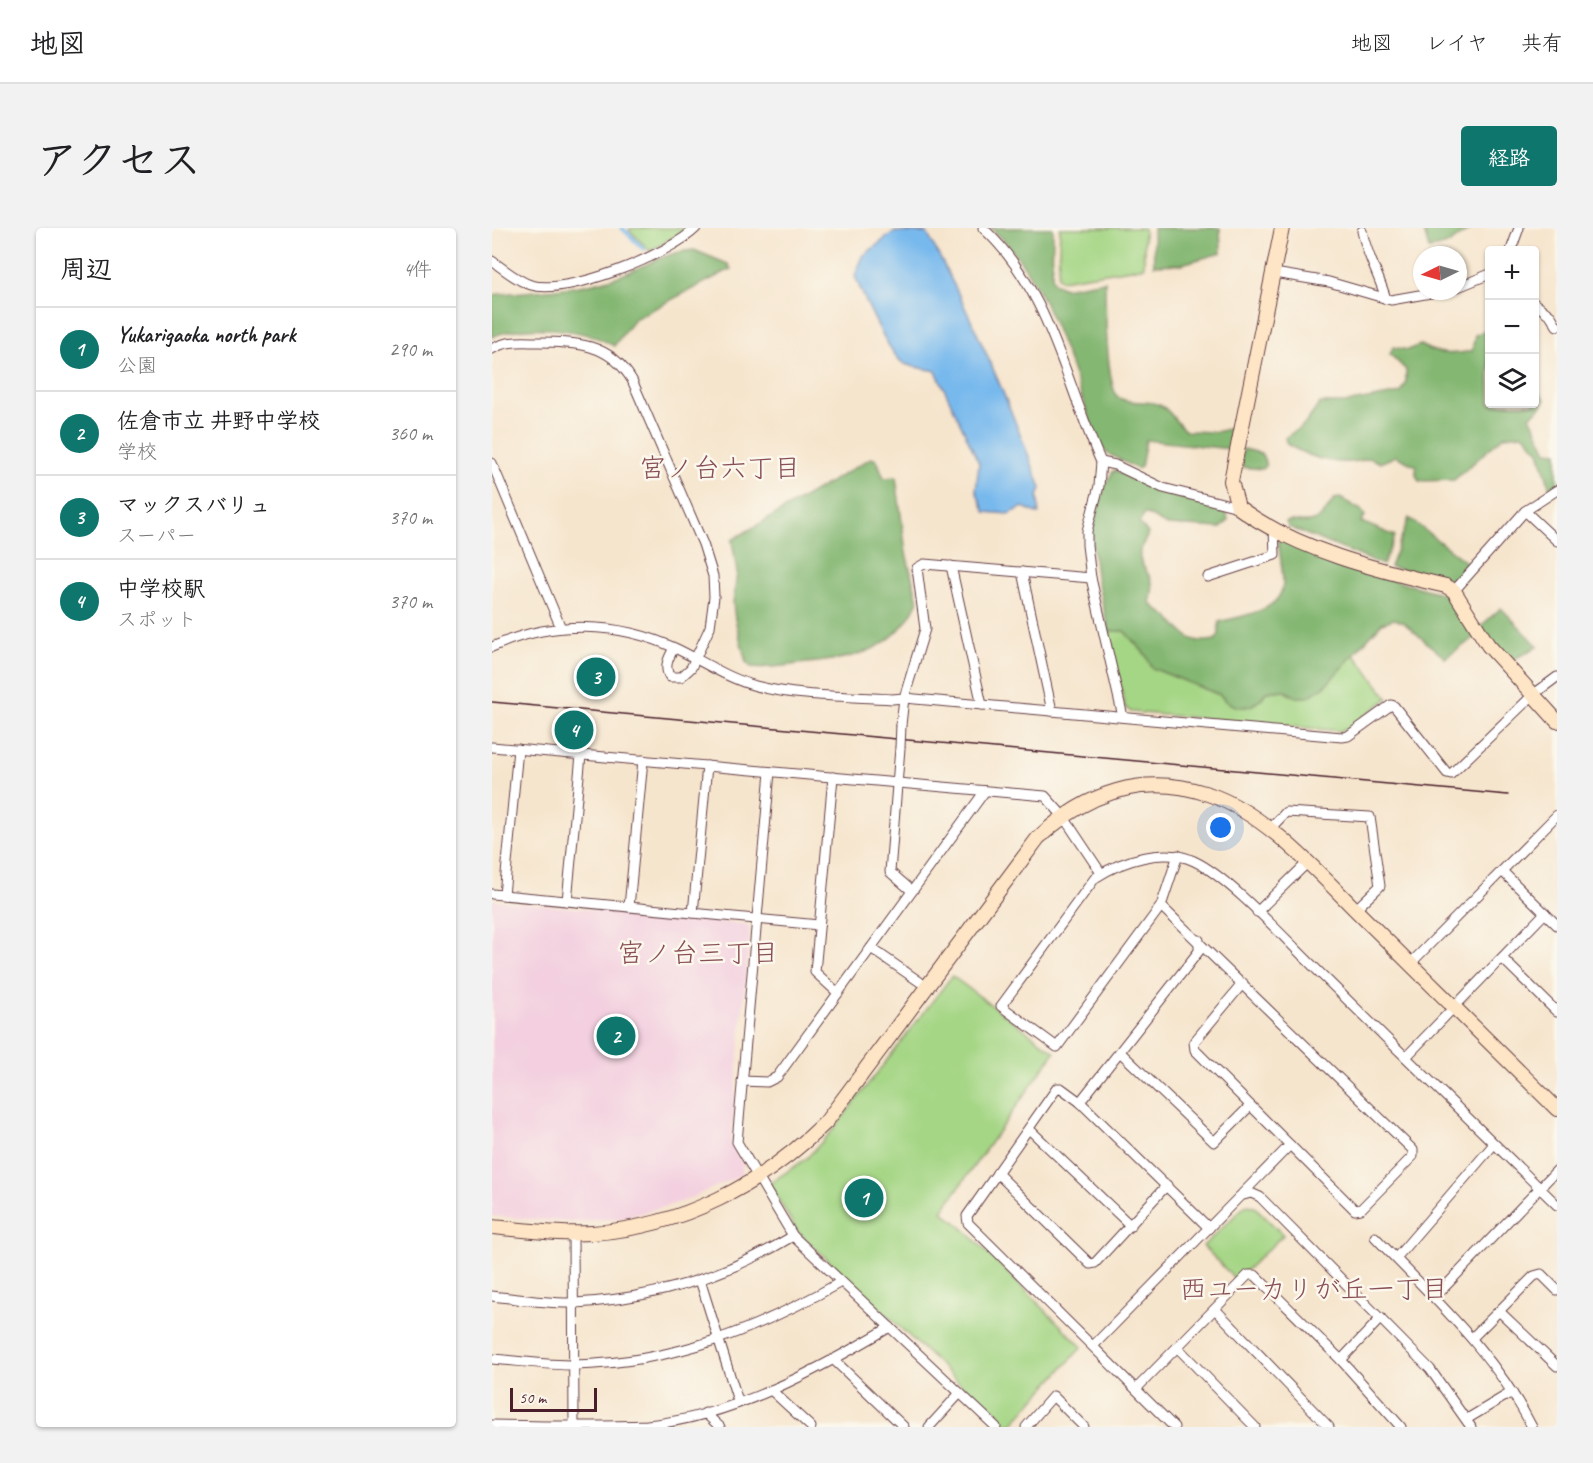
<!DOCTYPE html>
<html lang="ja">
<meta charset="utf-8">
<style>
:root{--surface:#fff;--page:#f2f2f2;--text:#202124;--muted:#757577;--line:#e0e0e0;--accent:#0f766e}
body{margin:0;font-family:Caveat,"Klee One",sans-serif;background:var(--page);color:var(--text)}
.controls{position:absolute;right:18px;top:18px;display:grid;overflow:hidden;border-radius:6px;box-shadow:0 2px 4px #0004}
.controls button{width:54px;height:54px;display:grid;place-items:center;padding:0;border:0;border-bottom:2px solid var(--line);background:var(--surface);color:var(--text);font:30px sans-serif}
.compass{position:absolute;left:921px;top:18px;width:54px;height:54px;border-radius:50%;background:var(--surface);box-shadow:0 2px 4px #0004;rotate:265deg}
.scale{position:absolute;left:18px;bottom:15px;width:87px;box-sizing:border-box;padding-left:6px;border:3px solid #4a1f2b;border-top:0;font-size:16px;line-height:21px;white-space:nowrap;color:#4a1f2b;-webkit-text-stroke:4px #fbf7ec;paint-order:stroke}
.you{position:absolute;left:729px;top:600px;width:21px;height:21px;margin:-15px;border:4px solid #fff;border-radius:50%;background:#1a73e8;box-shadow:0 0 0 9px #1a73e833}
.badge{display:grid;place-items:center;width:39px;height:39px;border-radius:50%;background:var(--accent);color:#fff;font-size:20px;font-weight:700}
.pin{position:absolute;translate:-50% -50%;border:3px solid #fff;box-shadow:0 2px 6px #0006}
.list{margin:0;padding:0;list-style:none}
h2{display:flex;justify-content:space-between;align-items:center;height:78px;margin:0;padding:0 24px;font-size:26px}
h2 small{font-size:20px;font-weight:400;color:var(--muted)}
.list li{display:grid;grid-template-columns:39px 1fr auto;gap:18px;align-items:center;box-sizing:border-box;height:84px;padding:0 24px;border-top:2px solid var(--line)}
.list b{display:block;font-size:22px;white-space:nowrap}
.list p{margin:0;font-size:20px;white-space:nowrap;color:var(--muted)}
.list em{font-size:20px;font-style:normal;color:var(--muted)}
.icon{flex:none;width:33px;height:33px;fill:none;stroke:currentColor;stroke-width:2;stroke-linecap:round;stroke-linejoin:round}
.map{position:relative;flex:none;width:1065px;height:1199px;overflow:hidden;border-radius:6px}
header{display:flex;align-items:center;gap:36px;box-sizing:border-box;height:84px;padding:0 30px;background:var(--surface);border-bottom:2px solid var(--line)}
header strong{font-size:28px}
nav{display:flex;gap:33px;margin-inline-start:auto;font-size:21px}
.intro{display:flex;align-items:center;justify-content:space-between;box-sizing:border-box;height:144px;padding:0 36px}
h1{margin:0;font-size:42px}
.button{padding:15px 27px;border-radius:6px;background:var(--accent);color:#fff;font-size:21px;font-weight:700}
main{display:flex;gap:36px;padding:0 36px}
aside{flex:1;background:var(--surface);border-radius:6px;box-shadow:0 2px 4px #0004}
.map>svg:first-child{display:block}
.built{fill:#f3cfdf}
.green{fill:#a5d685;stroke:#787a58;stroke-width:1.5}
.forest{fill:#84b772;stroke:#676b4e;stroke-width:1.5}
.water{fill:#78b9ed;stroke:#616c8c;stroke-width:1.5}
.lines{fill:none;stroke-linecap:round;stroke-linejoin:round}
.stream{stroke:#78b9ed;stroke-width:4}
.street-casing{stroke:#643d43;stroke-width:11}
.secondary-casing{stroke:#643d43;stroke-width:16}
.street{stroke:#fff;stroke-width:9}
.secondary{stroke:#fde5c5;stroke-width:14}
.tram{stroke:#4a1f2b;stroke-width:1.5}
.street-bridge-casing{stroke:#643d43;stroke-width:11;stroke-linecap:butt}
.street-bridge{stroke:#fff;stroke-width:9}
.labels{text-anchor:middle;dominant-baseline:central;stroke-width:5;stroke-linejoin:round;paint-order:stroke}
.neighbourhood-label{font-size:27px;fill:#894f56;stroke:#fbf7ec}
</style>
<header>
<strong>地図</strong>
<nav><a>地図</a><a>レイヤ</a><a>共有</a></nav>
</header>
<div class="intro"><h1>アクセス</h1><a class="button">経路</a></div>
<main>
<aside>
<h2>周辺<small>4件</small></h2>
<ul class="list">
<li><span class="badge">1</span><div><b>Yukarigaoka north park</b><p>公園</p></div><em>290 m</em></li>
<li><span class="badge">2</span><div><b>佐倉市立 井野中学校</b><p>学校</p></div><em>360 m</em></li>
<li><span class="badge">3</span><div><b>マックスバリュ</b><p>スーパー</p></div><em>370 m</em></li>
<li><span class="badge">4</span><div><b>中学校駅</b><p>スポット</p></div><em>370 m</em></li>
</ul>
</aside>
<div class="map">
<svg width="1065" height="1199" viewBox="0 0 1065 1199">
<rect width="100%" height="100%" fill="#fbf7ec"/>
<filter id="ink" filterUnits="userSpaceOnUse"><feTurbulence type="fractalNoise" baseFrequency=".0167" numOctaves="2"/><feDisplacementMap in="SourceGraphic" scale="12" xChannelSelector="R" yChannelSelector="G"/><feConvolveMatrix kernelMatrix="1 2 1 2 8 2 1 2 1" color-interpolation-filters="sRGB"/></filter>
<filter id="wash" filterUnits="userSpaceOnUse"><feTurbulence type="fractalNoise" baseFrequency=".008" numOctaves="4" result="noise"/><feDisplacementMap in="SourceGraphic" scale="24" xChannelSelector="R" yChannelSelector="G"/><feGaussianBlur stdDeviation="1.35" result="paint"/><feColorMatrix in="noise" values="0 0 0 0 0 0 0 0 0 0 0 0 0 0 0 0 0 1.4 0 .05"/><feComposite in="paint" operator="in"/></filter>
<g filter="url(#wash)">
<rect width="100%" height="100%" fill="#f6e5cd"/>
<!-- built -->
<polygon class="built" points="0,672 254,696 258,701 239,916 251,937 249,947 192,973 131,990 79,994 0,988"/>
<!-- green -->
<g class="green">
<polygon points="139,0 197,0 158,23 137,2"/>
<polygon points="568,0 652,0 652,39 569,52 566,49"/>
<polygon points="617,403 632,403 654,427 660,440 728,467 733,473 770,470 774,464 792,462 798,467 833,458 862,426 896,470 856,501 848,503 639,484 633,479"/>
<polygon points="460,748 563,824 450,983 471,1000 590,1119 520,1196 513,1198 305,1003 277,956 315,930 341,902"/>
<polygon points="754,977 762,978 791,1007 744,1052 711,1018"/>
</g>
<!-- forest -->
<g class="forest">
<path d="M 499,0 L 561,0 L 560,50 L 562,55 L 572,60 L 613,53 C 613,71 614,162 627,170 C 639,177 656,171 668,177 C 680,183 683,195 694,203 L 724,204 L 744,199 L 738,221 L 654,212 L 649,239 L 645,241 L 615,225 L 607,217 C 581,149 555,47 499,0 Z"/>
<polygon points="661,0 728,0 729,25 690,36 662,37"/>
<polygon points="931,0 980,0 956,16 937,21"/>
<path d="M 202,22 L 236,36 L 239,41 L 142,91 L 122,118 C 92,100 32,94 0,109 L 0,67 C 42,62 82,63 124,49 C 151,40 172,24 202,22 Z"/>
<path d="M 992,103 L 997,105 L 998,176 L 1042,176 L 1043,164 L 1046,163 L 1053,171 L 1049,179 L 1038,188 L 1055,223 L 1065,224 L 1065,258 L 1058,261 L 1047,223 L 1031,206 L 1012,208 L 962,252 L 927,253 L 924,247 L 924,238 L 904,228 L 888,235 L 878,230 C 850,240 819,231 795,216 L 793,210 L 813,196 L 828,175 L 853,175 L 909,165 L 914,155 L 914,142 L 898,126 L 901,119 L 916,122 L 928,117 C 946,127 960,127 980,123 L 983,107 Z"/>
<polygon points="751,221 769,225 774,237 771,241 748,239"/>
<path d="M 379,230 L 385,232 L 392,250 L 404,249 L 414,325 L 426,373 C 403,423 365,430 315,435 C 296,437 277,441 259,439 L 254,434 L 243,391 L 241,375 L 245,345 L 240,312 Z"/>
<path d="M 622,242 L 669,263 L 720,278 L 735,286 L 736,293 L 729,300 L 675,297 L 653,285 L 647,295 L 656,305 C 655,311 649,318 648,323 C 645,344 668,344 658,374 C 663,382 669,383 676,389 C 693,406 697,417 723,412 L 727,407 L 727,394 C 749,388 791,384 791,354 C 791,340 787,325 786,311 L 790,310 L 871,344 L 955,367 L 982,410 L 953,430 L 911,394 L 902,391 L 890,395 L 833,458 L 816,469 L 804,469 L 792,462 L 774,464 C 762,483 742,484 728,467 L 660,440 L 654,427 L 632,403 L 617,403 L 604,348 L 599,304 L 613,257 Z"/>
<path d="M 848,270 L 869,282 L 873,288 L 869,294 L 903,308 L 891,337 L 796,299 L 794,294 C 799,292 802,293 808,294 C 827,296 833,285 842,271 Z"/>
<polygon points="917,290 979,338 964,354 898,339"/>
<polygon points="1009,380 1046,418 1019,433 1001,415 989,398"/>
</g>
<!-- water -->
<path class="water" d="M 402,4 L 435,5 C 481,90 515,170 549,260 L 546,269 L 547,286 L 531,279 L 517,286 L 493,284 L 484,263 L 487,235 L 444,143 C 434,140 420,140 411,135 C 397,126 370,66 363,48 L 371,28 Z"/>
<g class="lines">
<!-- stream -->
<polyline class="stream" points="130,0 152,21"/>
</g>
</g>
<g filter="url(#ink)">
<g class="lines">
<defs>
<g id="street">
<path d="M 491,0 C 558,62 573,154 609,234 L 607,258 L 595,303 L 595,317 L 599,350 L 631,489"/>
<path d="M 870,3 C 875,28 887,47 894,71"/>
<polyline points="1019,22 1027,0"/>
<path d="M 0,33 C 12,41 25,53 39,57 C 76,68 178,26 204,0"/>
<polyline points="782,45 837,54 899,72 950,63"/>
<polyline points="966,59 998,46"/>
<polyline points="1042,75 1059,88 1065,98"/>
<path d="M 0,121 C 15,112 29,114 46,114 C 84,114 118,115 140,152 L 211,316 L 221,348 L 222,369 L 218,399 L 199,440 L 189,449 L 178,449 C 171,439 177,429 182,420"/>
<polyline points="609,234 623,237 671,260 746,279"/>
<polyline points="0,235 69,400"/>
<polyline points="1033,283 1065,313"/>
<polyline points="459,338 490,477"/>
<polyline points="530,344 560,483"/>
<polyline points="716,349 783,327 782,300"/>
<polyline points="962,363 1033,283 1065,262"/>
<path d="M 0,419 C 60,392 126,393 185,421 C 212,434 235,450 264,458 C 307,469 355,468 400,471 L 412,470 L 850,509 L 856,508 L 899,477 L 902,478 L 955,545 L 959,546 L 1042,466 L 1065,449"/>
<polyline points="409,497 412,470 433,401 425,340 432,336 599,350"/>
<polyline points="0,519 553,568 571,588 609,645"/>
<polyline points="408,520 398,644 420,663"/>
<polyline points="278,544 245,914 301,1008 504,1199"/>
<polyline points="341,549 323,744 346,765"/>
<polyline points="777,602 794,584 878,589 888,658 863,682"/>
<path d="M 686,627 L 669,678 L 565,819 L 509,778 L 603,650 C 630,632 672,619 702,633 C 738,650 791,709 821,738 C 902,818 984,898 1065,977"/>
<polyline points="1010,643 1065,697"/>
<polyline points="0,666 327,697"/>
<polyline points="12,667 26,521"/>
<polyline points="75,673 89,527"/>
<polyline points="669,678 921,922 921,928 869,981 863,982 703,822 702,814 751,755"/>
<polyline points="137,679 151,532"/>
<polyline points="765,684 815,635"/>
<polyline points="201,685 215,538"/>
<polyline points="379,720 428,754"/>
<polyline points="1010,730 1065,784"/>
<polyline points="918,736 1065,587"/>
<polyline points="628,824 722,914 758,878"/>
<polyline points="914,829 1053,685"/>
<polyline points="250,853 275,854 285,849 493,563"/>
<polyline points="588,874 707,723 707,712"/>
<polyline points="537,901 639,998"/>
<polyline points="505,945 598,1036 603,1035 675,957"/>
<polyline points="750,966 798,917"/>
<polyline points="81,1005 82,1199"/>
<path d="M 883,1009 C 940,1069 1002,1124 1040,1199"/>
<polyline points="904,1030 1002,916"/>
<polyline points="208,1052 246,1173"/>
<path d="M 0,1068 C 27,1071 56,1076 83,1075 C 160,1071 235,1048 301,1008"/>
<polyline points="944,1068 1065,942"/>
<polyline points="723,1081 837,1199"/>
<polyline points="1007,1083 1065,1138"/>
<polyline points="980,1110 1042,1048 1049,1046 1065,1062"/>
<polyline points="602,1117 748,968 759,965 768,969 938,1141 979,1199"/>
<polyline points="685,1119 763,1199"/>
<path d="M 0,1131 C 27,1133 55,1137 82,1137 C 181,1135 264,1102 349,1054"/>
<polyline points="342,1132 412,1199"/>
<polyline points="849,1132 889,1090"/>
<polyline points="644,1161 756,1047 763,1047 849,1132 909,1199"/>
<polyline points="279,1162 319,1199"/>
<polyline points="213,1185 228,1199"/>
<polyline points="975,1191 1020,1164"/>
<path d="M 0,1197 C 51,1198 104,1199 155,1197 C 240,1189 326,1142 398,1099"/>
<polyline points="437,1199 468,1165"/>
<polyline points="534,1199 561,1168 592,1199"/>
<polyline points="682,1199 476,995 475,988 565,860 569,860 588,874 717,1000"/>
</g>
<g id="secondary">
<path d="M 790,0 L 739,253 L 746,279 C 804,322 885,342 954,358 L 962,363 L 996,417 L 1065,493"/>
<path d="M 0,999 C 33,1002 67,1007 100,1005 C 190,999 270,957 334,894 L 546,610 C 594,565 651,544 716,566 C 779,587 834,654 881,699 C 942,760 1004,820 1065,881"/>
</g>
</defs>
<!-- street casing -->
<use href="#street" class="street-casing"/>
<!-- secondary casing -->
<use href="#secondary" class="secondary-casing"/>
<!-- street -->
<use href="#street" class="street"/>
<!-- secondary -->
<use href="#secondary" class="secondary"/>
<!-- tram -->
<polyline class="tram" points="0,474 1016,567"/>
<defs>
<polyline id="street-bridge" points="408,520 409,497"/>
</defs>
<!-- street-bridge casing -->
<use href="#street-bridge" class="street-bridge-casing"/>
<!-- street-bridge -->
<use href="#street-bridge" class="street-bridge"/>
</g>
</g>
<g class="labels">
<!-- neighbourhood labels -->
<g class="neighbourhood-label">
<text x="228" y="240">宮ノ台六丁目</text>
<text x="206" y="725">宮ノ台三丁目</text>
<text x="822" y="1061">西ユーカリが丘一丁目</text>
</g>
</g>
</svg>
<div class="controls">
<button>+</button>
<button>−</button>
<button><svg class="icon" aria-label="layers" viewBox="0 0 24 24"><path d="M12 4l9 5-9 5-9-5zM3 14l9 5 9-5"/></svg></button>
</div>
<svg class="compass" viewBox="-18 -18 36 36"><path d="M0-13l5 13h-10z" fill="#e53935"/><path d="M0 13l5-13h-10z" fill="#757577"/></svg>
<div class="scale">50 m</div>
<div class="you"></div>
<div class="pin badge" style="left:372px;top:970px">1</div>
<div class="pin badge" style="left:124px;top:808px">2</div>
<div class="pin badge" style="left:104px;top:449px">3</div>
<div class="pin badge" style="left:82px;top:502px">4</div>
</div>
</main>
